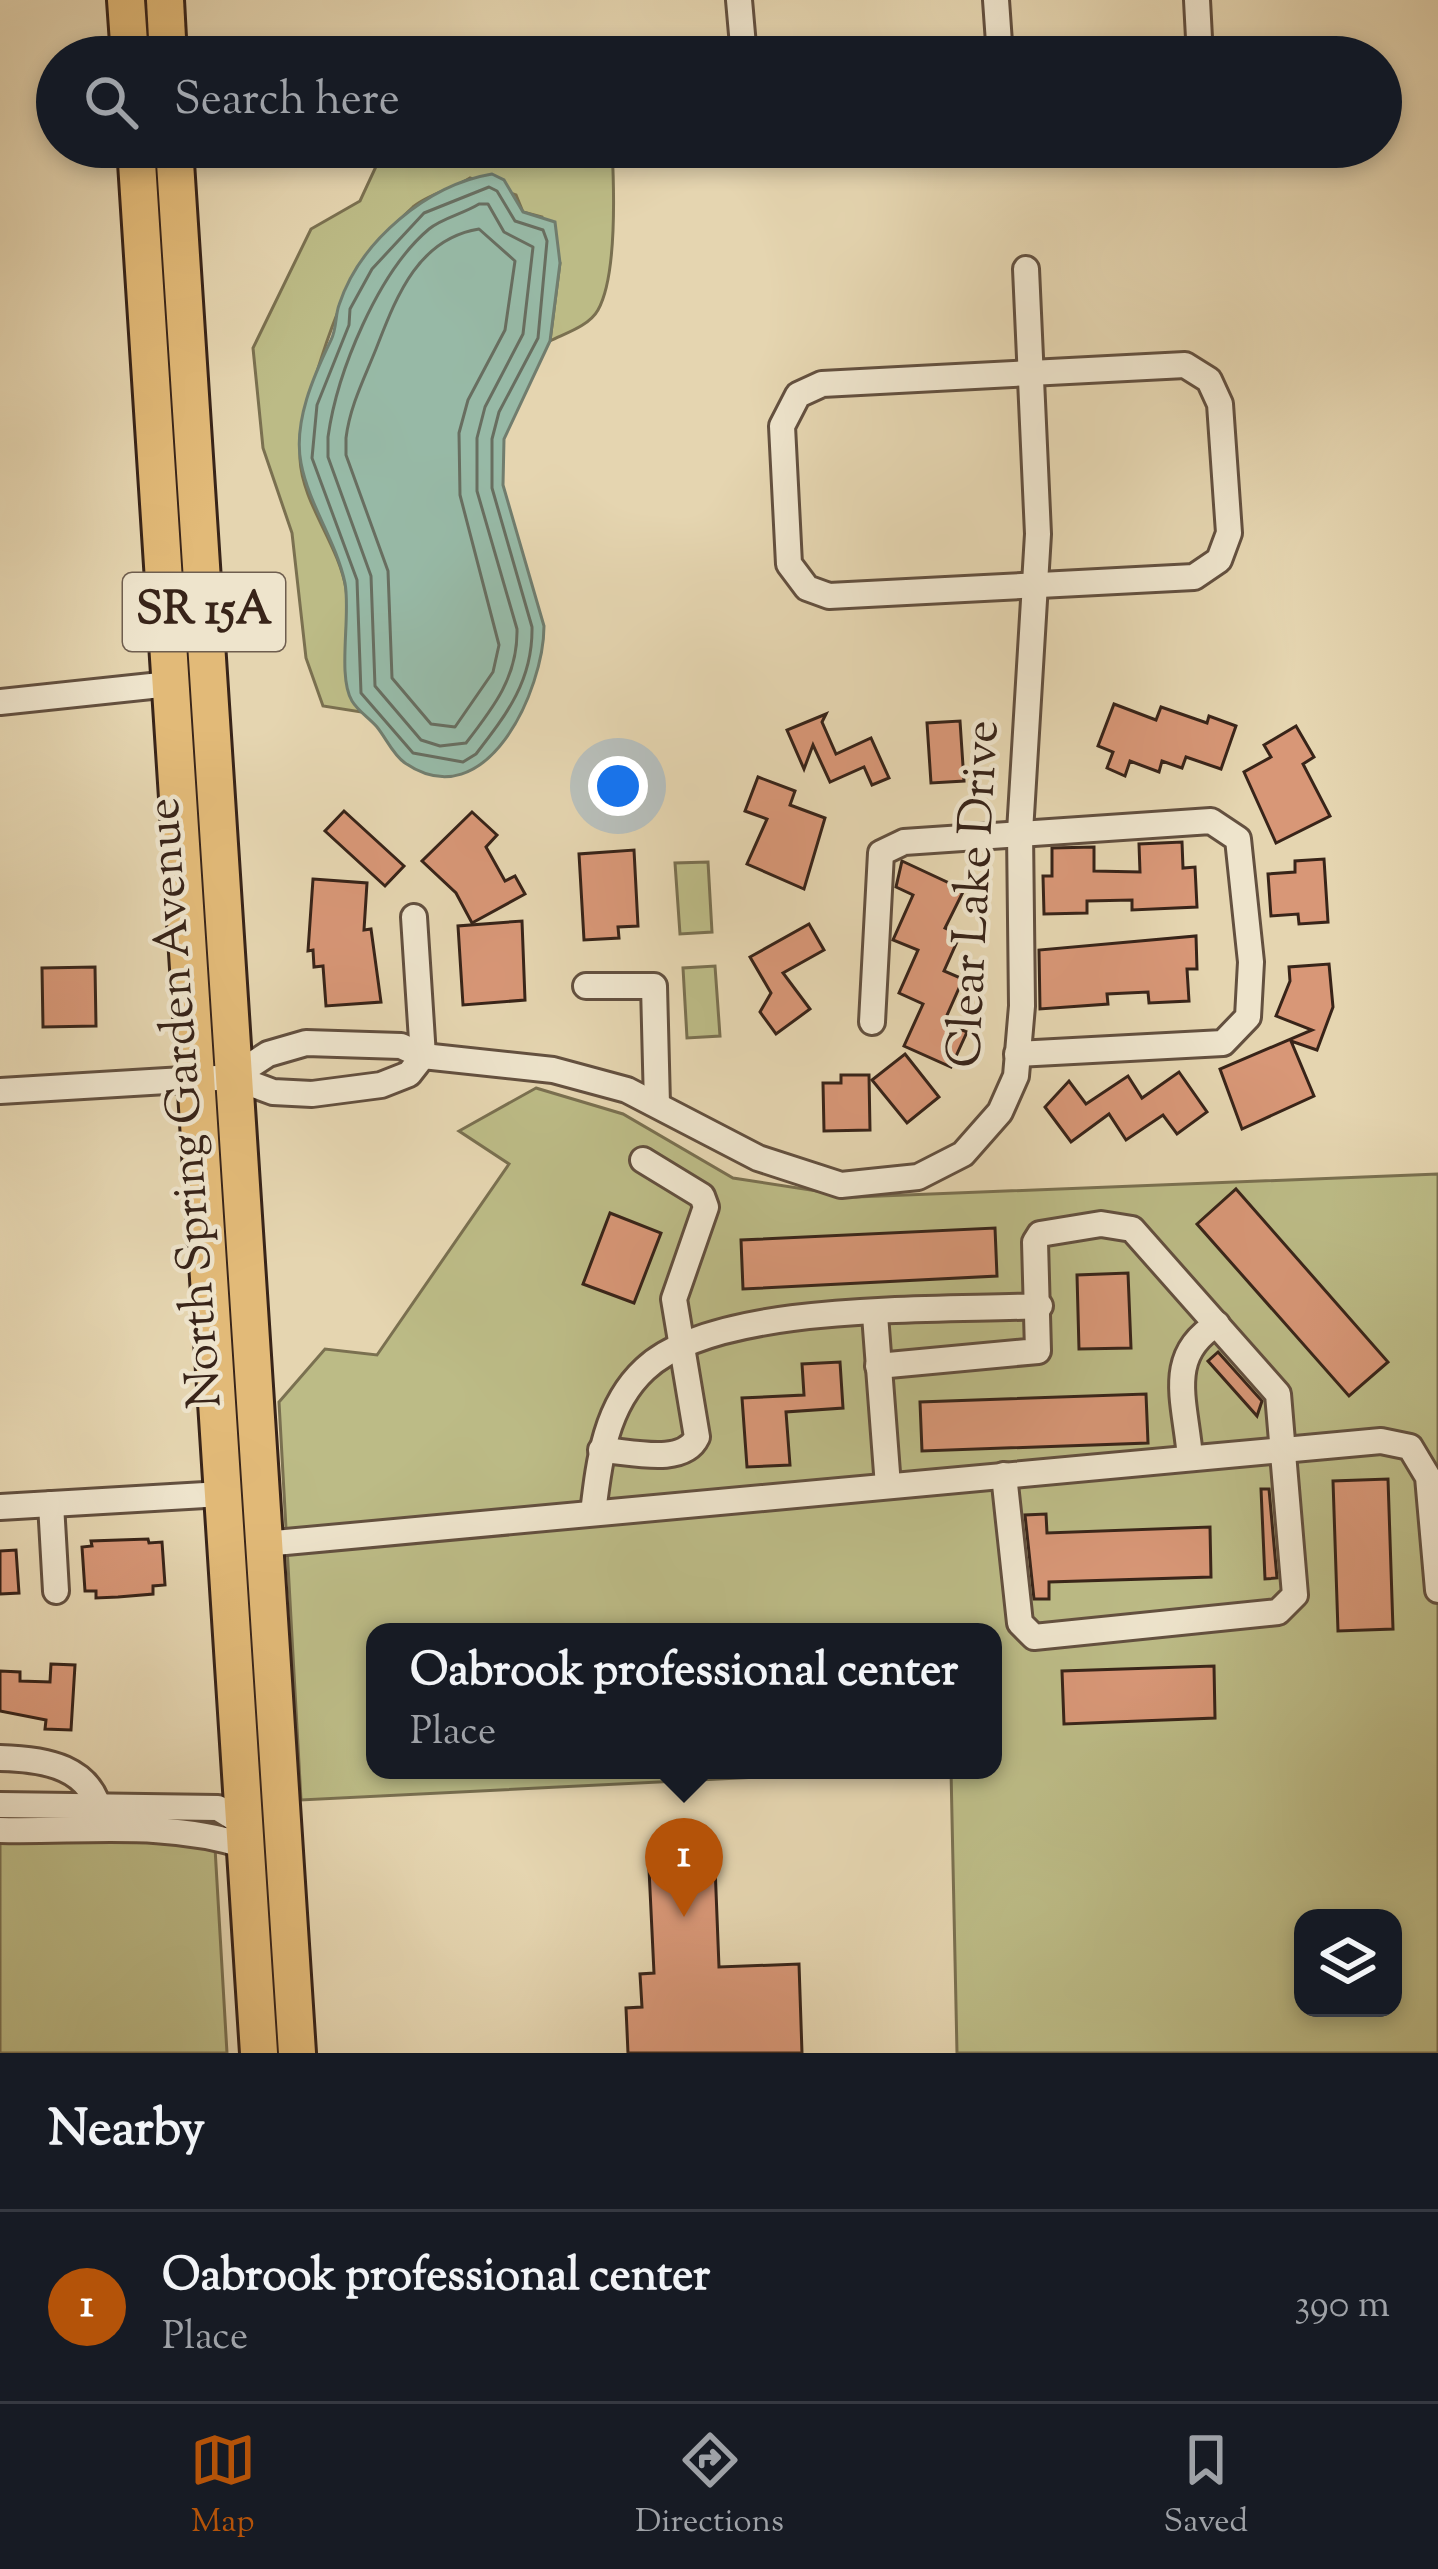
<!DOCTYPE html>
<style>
:root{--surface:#171b24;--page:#20242c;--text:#f1f3f6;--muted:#9ea1a6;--line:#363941;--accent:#b45309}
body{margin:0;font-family:"Sorts Mill Goudy",serif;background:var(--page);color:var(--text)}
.controls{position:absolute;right:36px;bottom:36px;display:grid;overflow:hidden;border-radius:24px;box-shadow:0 6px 18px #0003}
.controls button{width:108px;height:108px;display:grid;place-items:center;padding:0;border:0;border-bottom:3px solid var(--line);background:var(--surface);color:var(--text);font:60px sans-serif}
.you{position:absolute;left:618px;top:786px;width:42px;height:42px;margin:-30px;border:9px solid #fff;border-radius:50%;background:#1a73e8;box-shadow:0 0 0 18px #1a73e833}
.badge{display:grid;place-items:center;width:78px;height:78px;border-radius:50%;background:var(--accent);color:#fff;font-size:39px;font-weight:700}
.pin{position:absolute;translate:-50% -99px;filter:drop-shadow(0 3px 6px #0008)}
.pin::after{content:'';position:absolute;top:63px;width:42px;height:36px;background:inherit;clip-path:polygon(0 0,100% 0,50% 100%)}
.popup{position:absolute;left:366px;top:1623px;width:636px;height:156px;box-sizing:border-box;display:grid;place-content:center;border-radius:24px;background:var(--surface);filter:drop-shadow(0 3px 9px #0005);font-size:39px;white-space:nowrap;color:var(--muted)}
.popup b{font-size:45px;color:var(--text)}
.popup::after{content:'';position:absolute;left:50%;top:100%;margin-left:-24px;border:24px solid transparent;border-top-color:var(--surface)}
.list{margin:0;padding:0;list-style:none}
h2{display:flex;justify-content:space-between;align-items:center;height:156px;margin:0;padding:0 48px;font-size:51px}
h2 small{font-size:39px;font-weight:400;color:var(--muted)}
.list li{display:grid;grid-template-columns:78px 1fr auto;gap:36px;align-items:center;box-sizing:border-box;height:192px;padding:0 48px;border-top:3px solid var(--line)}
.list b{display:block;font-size:45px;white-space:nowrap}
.list p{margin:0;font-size:39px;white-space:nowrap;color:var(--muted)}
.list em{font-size:39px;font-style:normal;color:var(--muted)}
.icon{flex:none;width:66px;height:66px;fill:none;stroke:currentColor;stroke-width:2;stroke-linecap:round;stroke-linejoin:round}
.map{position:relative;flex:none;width:1438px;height:2053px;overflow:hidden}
.search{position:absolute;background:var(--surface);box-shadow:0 6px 18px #0003;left:36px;right:36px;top:36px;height:132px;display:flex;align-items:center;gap:30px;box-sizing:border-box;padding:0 42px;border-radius:66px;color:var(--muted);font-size:45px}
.sheet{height:348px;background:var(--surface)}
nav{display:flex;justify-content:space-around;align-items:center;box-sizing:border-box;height:168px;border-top:3px solid var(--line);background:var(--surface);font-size:33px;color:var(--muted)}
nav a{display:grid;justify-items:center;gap:6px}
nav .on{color:var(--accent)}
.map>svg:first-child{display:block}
.green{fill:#bcbb86;stroke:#7a7050;stroke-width:3;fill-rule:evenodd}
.water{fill:#97b9a6;stroke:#717d6e;stroke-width:3}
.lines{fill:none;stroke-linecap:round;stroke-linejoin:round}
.shore{stroke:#686e60;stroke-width:3}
.building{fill:#d89777;stroke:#382419;stroke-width:3}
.minor-casing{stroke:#63503f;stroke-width:30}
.highway-casing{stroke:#382419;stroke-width:42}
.minor{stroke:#eee4cc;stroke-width:24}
.highway{stroke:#e2ba78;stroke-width:36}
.labels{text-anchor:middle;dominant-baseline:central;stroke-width:9;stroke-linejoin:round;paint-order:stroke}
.shield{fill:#eee4cc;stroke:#6f5e4f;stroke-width:3}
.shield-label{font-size:45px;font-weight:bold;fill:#382419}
.street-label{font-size:48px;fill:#382419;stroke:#eee4cc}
</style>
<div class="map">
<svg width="1438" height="2053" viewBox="0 0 1438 2053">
<rect width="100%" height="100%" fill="#e5d5b0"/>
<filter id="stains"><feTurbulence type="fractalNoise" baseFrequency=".00167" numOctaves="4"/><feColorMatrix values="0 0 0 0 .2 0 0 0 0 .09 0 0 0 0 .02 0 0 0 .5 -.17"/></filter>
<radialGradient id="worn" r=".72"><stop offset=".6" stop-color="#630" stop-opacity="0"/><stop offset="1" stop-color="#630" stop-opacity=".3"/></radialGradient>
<!-- green -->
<g class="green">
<path d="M 385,147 L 612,147 C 614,186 617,276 598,310 C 589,326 566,333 550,341 L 560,263 L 542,217 L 523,212 L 516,195 L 470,178 C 453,189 428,194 413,207 C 396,223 377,241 363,261 C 338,297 299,414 300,459 C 302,503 339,545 346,589 C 351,629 335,680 361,712 L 323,706 L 306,658 L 292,533 L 263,448 L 253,348 L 311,229 L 360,201 Z"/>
<polygon points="708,862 712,932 680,934 675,863"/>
<polygon points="715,966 720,1036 687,1038 683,968"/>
<path d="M 536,1088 L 623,1114 L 733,1178 L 856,1197 L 1438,1174 L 1438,2053 L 957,2053 L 951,1770 L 993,1770 L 993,1632 L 375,1632 L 375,1770 L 899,1770 L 301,1800 L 279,1402 L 325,1349 L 377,1355 L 509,1164 L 459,1131 ZM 1303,1918 L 1393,1918 L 1393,2008 L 1303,2008 Z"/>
<polygon points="102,1838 215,1848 227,2053 0,2053 0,1841"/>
</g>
<!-- water -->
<path class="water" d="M 492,174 L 504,180 L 523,212 L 555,222 L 560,263 L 550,341 L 504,439 L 503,485 L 544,626 C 544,689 487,819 405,763 C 393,755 386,738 377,727 C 369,718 358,711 352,701 C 337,676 351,615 345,583 C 336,541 309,505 301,463 C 293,422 314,375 331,340 C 337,328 335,316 339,305 C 360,241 427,185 492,174 Z"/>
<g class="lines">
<!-- shore -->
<g class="shore">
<path d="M 489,187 L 497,191 L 515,221 L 543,230 L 547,241 L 538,338 L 499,412 L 492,439 L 492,488 L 532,627 C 533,680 507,714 476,754 L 463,762 L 413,753 L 361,693 L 357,580 L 312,458 L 317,405 L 349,325 L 350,309 L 372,269 L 424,213 Z"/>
<path d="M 479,204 L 488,204 L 504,232 L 533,247 L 523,334 L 485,407 L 477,438 L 477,491 L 517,629 C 518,676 494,707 466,743 L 440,746 L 421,740 L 375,686 L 371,576 L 328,457 L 328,437 C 337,372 378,272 429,229 C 442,218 463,214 479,204 Z"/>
<path d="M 479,229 L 515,261 L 505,330 L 468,400 L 459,433 L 460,495 L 499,645 L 493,672 L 455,727 L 431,724 L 392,678 L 388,571 L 346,455 L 346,438 C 350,406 364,379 376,349 C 396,298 417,239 479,229 Z"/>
</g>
</g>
<!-- building -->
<g class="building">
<polygon points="1114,704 1156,720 1161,707 1207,723 1209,716 1236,726 1221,769 1186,757 1182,768 1162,761 1159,772 1130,761 1125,776 1107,768 1113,752 1098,746"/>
<polygon points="826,714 822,722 836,754 871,738 889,778 872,785 864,767 830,782 813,745 804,769 787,730"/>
<polygon points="960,721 964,781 931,783 927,723"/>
<polygon points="1296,726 1314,757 1303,764 1330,816 1276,843 1244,772 1271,757 1264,745"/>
<polygon points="758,777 795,791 790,805 825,818 804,889 747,864 767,819 745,811"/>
<polygon points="344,811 404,866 385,886 325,831"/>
<polygon points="472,812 497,835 486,847 505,881 515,876 525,894 472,923 456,893 422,861"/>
<polygon points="1182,842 1183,868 1195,867 1197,907 1132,910 1132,900 1087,901 1087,913 1044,914 1043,876 1052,876 1052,848 1094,847 1094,871 1140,872 1139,844"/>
<polygon points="634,850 638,926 618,927 619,938 584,940 579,854"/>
<polygon points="1324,859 1328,922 1299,924 1298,914 1271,916 1268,874 1295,872 1295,861"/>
<polygon points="902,861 964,890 945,928 960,935 944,971 963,979 944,1022 967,1032 951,1067 904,1046 923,1004 899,993 918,950 893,940 913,895 896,887"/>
<polygon points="313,879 367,883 364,930 371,929 381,1002 326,1006 323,966 314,967 313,950 308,951"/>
<polygon points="522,921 525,1000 463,1005 458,926"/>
<polygon points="809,924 824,950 783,973 810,1009 776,1034 760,1012 771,993 750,957"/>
<polygon points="1196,936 1197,969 1187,969 1189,1001 1149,1003 1148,992 1107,994 1108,1004 1040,1009 1039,950"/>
<polygon points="1329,964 1333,1007 1317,1050 1291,1041 1314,1096 1242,1129 1220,1069 1312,1030 1276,1016 1290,981 1289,967"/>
<polygon points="95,967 96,1026 43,1027 42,968"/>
<polygon points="905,1054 939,1097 907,1123 872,1080"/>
<polygon points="1179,1072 1207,1112 1177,1134 1163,1115 1126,1140 1109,1114 1071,1142 1045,1107 1069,1081 1086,1104 1128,1076 1142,1098"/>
<polygon points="841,1075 869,1075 870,1130 824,1131 823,1083 841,1083"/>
<polygon points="1236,1189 1388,1362 1349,1396 1197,1224"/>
<polygon points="610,1213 661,1233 634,1303 583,1284"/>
<polygon points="995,1228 997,1276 743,1289 741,1240"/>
<polygon points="1128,1273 1131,1348 1079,1349 1077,1275"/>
<polygon points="1218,1352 1262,1401 1257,1416 1208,1361"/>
<polygon points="840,1362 843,1408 786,1412 790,1465 747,1467 742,1398 804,1395 802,1364"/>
<polygon points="1146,1394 1148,1443 922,1451 920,1402"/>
<polygon points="1388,1479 1393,1629 1338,1631 1333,1481"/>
<polygon points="1261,1489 1269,1489 1277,1578 1265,1579"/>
<polygon points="1046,1514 1047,1533 1210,1527 1211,1577 1049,1582 1049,1599 1034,1599 1025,1515"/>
<polygon points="148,1539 149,1543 162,1542 165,1585 153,1586 153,1594 118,1597 96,1598 96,1591 85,1591 82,1547 92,1546 91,1541"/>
<polygon points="16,1550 19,1593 0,1594 0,1551"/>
<polygon points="51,1664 75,1665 71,1730 45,1729 46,1720 0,1711 0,1671 20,1672 20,1681 50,1682"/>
<polygon points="1214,1666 1215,1718 1064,1724 1062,1671"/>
<polygon points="715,1866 719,1967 799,1964 802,2053 628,2053 626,2008 642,2007 640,1974 654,1973 649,1869"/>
</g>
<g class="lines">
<defs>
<g id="minor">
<polyline points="739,0 744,57"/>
<polyline points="996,0 1000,57"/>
<polyline points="1197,0 1200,57"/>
<polygon points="1185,365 1209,380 1220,404 1229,533 1219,560 1194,577 829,596 807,588 789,564 782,426 798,395 822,384"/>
<polyline points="0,702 170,684"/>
<polyline points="414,917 423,1056"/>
<polyline points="586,986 654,986 657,1104"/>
<polyline points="872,1022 881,853 904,842 1211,821 1238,839 1251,962 1248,1017 1223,1043 1017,1054"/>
<polyline points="233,1077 268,1054 306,1043 401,1046 423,1056 553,1070 627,1090 758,1158 841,1185 918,1177 963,1154 1000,1112 1016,1076 1022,1006 1020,832 1038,534 1026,269"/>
<polyline points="0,1091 233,1077 273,1092 312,1094 381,1085 409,1074 423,1056"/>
<polyline points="875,1315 888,1486"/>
<polyline points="878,1366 1038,1351 1035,1242 1040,1234 1101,1224 1132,1229 1278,1394 1295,1595 1278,1612 1034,1637 1020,1623 1004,1475"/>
<path d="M 601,1450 C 628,1451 683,1467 697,1437 L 674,1299 L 706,1207 L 702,1196 L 643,1160"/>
<path d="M 1190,1458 C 1186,1403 1164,1356 1217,1324"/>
<polyline points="51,1504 56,1591"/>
<polyline points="0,1507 222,1494"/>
<path d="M 593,1513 C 599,1462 605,1406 645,1369 C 717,1301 942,1311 1040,1306"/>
<polyline points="264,1544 1381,1441 1410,1447 1428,1477 1438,1590"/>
<path d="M 0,1758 C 44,1759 94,1766 101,1819"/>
<polyline points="0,1805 218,1808 244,1824"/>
<path d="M 0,1830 C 82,1832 166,1820 246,1846"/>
</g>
<g id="highway">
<polyline points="126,0 130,57"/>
<polyline points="165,0 168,57"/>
<polyline points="136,147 259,2053"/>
<polyline points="174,147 297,2053"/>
</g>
</defs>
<!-- minor casing -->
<use href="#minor" class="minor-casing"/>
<!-- highway casing -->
<use href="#highway" class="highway-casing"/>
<!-- minor -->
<use href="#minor" class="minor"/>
<!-- highway -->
<use href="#highway" class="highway"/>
</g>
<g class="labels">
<!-- shield labels -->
<rect class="shield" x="123" y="573" width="162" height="78" rx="9"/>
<g class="shield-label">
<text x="204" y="612">SR 15A</text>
</g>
<!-- street labels -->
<g class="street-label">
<text transform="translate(976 894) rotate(-87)">Clear Lake Drive</text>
<text transform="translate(187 1103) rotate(-94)">North Spring Garden Avenue</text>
</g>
</g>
<rect width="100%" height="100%" filter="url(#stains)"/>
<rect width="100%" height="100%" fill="url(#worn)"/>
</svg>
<div class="controls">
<button><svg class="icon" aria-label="layers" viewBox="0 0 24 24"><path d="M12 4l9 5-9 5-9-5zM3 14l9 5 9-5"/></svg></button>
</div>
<div class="you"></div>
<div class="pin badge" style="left:684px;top:1917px">1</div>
<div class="popup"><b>Oabrook professional center</b>Place</div>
<div class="search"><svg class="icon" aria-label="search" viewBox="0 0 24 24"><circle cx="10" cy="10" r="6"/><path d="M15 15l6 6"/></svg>Search here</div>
</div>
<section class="sheet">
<h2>Nearby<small></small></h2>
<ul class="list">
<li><span class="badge">1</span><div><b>Oabrook professional center</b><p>Place</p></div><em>390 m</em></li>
</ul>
</section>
<nav>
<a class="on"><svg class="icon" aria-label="map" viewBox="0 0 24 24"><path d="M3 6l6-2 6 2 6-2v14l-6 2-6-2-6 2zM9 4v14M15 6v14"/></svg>Map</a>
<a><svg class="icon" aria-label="directions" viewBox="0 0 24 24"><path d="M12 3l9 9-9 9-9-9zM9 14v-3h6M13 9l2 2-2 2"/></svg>Directions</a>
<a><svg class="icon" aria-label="saved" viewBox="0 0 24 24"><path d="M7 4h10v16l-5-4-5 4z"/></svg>Saved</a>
</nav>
